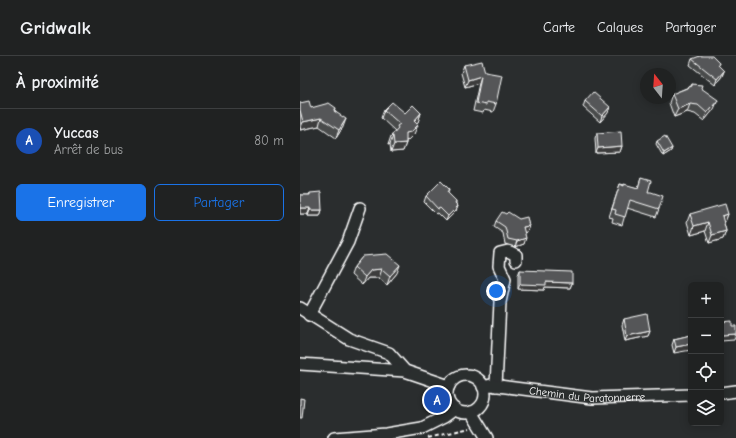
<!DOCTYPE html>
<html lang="fr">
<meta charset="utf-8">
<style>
:root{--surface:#202222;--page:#282a2a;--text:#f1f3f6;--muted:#a2a4a5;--line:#3d3f40;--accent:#1a73e8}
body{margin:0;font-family:"Comic Neue",sans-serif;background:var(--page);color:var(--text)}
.controls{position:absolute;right:12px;bottom:12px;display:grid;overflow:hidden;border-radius:6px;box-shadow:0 2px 10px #0003}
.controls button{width:36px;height:36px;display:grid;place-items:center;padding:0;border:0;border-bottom:1px solid var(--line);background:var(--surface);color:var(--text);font:20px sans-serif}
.compass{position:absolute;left:340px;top:12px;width:36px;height:36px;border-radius:50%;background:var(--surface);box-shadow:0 2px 10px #0003;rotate:343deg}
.you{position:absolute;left:196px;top:235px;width:14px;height:14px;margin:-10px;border:3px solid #fff;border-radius:50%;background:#1a73e8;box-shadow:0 0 0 6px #1a73e833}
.badge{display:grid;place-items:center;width:26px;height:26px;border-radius:50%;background:var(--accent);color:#fff;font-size:13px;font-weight:700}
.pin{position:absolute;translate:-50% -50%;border:2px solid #fff;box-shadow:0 1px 4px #0006}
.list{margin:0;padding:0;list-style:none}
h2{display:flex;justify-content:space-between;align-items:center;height:52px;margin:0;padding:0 16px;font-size:17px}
h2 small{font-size:13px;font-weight:400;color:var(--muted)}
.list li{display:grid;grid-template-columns:26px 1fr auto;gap:12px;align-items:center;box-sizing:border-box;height:64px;padding:0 16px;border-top:1px solid var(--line)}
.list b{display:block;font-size:15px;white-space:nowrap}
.list p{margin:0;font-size:13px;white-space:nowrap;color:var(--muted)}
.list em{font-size:13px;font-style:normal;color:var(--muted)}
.actions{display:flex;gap:8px;padding:12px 16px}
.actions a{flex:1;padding:9px 0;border:1px solid var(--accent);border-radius:6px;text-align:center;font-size:14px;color:var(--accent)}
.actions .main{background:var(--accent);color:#fff}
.icon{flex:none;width:22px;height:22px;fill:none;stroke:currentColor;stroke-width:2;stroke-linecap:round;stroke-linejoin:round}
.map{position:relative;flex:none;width:436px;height:382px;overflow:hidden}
header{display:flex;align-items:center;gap:24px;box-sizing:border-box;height:56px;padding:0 20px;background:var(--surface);border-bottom:1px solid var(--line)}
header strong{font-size:19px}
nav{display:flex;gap:22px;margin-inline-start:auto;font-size:14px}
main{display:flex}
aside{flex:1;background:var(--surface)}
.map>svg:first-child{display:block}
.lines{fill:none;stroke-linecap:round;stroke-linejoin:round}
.minor-casing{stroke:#fff;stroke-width:14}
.path{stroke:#fff;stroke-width:2;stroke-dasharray:4 3;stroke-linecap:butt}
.minor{stroke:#2a2d2e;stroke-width:11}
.wall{fill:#494b4c;stroke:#fff}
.shaded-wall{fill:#3c3d3e;stroke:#fff}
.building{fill:#555758;stroke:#fff}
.labels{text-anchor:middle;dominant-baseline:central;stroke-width:3;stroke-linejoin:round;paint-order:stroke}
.street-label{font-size:11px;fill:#fff;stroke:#2a2d2e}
</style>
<header>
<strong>Gridwalk</strong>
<nav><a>Carte</a><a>Calques</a><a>Partager</a></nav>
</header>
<main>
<aside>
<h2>À proximité<small></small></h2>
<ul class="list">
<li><span class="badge" style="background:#1a4fb4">A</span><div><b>Yuccas</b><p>Arrêt de bus</p></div><em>80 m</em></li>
</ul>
<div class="actions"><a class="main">Enregistrer</a><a>Partager</a></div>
</aside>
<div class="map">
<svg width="436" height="382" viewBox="0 0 436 382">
<rect width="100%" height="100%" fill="#2a2d2e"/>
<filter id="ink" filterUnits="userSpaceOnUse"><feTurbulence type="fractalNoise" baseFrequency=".025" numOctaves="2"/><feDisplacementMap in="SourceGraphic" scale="8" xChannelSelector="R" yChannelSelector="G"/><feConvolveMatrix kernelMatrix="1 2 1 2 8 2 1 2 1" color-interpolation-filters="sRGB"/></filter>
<g filter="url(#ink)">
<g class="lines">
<defs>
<g id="minor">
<polyline points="0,252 49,283 89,297 105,315 149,330"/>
<polyline points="9,259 48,186 60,152"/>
<polyline points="0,308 105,315"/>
<circle cx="166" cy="338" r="19"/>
<polyline points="196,330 200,246 205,223 199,210 200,197 208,195 216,199 216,204"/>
<path id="s1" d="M 183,331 L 191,329 L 292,342 L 391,339"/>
<polyline points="421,337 436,335"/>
<polyline points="171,356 187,382"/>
<polyline points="34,382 86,378 122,372 144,361 155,353"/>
</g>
</defs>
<!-- minor casing -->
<use href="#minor" class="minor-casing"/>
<!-- path -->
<polyline class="path" points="128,382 170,372"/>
<!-- minor -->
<use href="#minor" class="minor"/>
</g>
<!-- wall -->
<g class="wall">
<polygon points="392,3 419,7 418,9 424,15 422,20 415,29 390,9"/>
<polygon points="164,9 185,16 196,48 193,56 184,54 183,57 173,55 179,27 165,31 161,17"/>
<polygon points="392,28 401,32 414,53 404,65 395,58 387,56 374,61 369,47 372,38 391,30"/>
<polygon points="285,45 308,57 300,66 283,51"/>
<polygon points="0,47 11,52 36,52 35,55 43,71 36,82 19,70 0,74"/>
<polygon points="84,54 105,57 121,57 118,66 116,68 114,78 108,84 106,85 106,87 103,95 91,96 90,88 88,89 95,75 81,62"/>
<polygon points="297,77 322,90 320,96 296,97 295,82"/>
<polygon points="357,85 372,92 371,95 363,100 356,88"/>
<polygon points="341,122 348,136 359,153 356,161 327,152 322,169 312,166 313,162 309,161 320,128 338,132"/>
<polygon points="149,133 148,137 156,145 156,148 158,150 156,155 146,165 138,157 136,158 124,146 126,140"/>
<polygon points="10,137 22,154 20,160 8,160 8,158 0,158 0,139 9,139"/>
<polygon points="390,158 428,158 425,166 424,167 426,175 423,183 409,187 405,175 391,179 387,166"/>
<polygon points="196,165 227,176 225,177 224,188 215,191 205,188 203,177 194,171"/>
<polygon points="63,200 97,217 87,229 79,222 68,222 62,229 51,219 54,211"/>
<polygon points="220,214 272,227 270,232 245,231 244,234 218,233 218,219"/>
<polygon points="324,263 350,275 348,280 325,285 322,269"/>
<polygon points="391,279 374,297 372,289 374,283"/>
</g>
<!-- shaded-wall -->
<g class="shaded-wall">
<polygon points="424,15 422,20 415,29 417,23"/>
<polygon points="181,20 179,27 165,31 168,24"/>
<polygon points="418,44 414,53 404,65 407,57"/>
<polygon points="390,48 387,56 374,61 378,53"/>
<polygon points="310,51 308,57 300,66 302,60"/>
<polygon points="121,57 118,66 111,74 114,65"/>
<polygon points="21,62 19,70 0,74 3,66"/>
<polygon points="46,63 43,71 36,82 39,74"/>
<polygon points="118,69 114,78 108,84 102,86 106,77"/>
<polygon points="91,80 93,80 90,88 88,89"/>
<polygon points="106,87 103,95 91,96 94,88"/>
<polygon points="322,90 320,96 296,97 298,92"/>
<polygon points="372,92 371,95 363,100 364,97"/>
<polygon points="158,150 156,155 146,165 148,160"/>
<polygon points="0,152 10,152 8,158 0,158"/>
<polygon points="10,154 22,154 20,160 8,160"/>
<polygon points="428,158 425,166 419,168 422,160"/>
<polygon points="408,166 405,175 391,179 394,170"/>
<polygon points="229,170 227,176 221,177 223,171"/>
<polygon points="426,175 423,183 409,187 412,179"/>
<polygon points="226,182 224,188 215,191 217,185"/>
<polygon points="100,209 97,217 87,229 90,220"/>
<polygon points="82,213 79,222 68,222 62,229 65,221 71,214"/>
<polygon points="246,226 272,227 270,232 245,231 244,234 218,233 220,228"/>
<polygon points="350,275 348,280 325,285 327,280"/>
<polygon points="436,278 434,284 421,285 421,279"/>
<polygon points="391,288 391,294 374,297 376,291"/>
</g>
<!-- building -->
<g class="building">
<polygon points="400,0 412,0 419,7 418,9 424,15 417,23 392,3"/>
<polygon points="182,5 185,16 202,19 196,48 186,46 186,49 176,47 181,20 168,24 164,9"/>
<polygon points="392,28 402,29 401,32 418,44 407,57 398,49 390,48 378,53 372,38 392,30"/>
<polygon points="293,36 310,51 302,60 285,45"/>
<polygon points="9,45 11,52 29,47 36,52 34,55 46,63 39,74 21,62 3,66 0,54 0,47"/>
<polygon points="92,46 105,57 113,49 121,57 114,65 118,69 111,76 106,77 106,87 94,88 93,80 91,80 98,72 97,70 100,68 84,54"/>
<polygon points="321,75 322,90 298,92 297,77"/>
<polygon points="365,80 372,92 364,97 357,85"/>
<polygon points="341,122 351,125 348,136 351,136 363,140 359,153 330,144 325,161 315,158 316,154 312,153 320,128 324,130 324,128 338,132"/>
<polygon points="141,125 149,133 147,136 156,145 155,147 158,150 148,160 140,152 138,153 126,140"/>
<polygon points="21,136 22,154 10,154 10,152 0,152 0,139 10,139 10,137"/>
<polygon points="425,148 428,158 422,160 426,175 412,179 408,166 394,170 390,158"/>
<polygon points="202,156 206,158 208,156 219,163 227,161 229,170 223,171 226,182 217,185 208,183 205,171 196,165"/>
<polygon points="87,198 100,209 90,220 82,213 71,214 65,221 54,211 63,200"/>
<polygon points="220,214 272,216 272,227 246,226 246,229 220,228"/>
<polygon points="347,258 350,275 327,280 324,263"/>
<polygon points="432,265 432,270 436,270 436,278 421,279 421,266"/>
<polygon points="391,279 391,288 376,291 374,283"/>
<polygon points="0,342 4,343 2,362 0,362"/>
</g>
</g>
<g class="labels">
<!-- street labels -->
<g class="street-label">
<text stroke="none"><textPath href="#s1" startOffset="105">Chemin du Paratonnerre</textPath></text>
</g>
</g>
</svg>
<div class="controls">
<button>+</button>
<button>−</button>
<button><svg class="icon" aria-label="locate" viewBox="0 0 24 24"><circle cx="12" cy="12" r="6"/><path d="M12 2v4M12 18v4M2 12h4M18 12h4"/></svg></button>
<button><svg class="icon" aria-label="layers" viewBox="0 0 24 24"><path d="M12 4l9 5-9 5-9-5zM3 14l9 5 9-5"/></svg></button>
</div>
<svg class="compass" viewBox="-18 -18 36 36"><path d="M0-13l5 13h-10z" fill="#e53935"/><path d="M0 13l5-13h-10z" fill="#a2a4a5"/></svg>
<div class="you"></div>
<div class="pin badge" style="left:137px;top:344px;background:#1a4fb4">A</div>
</div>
</main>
